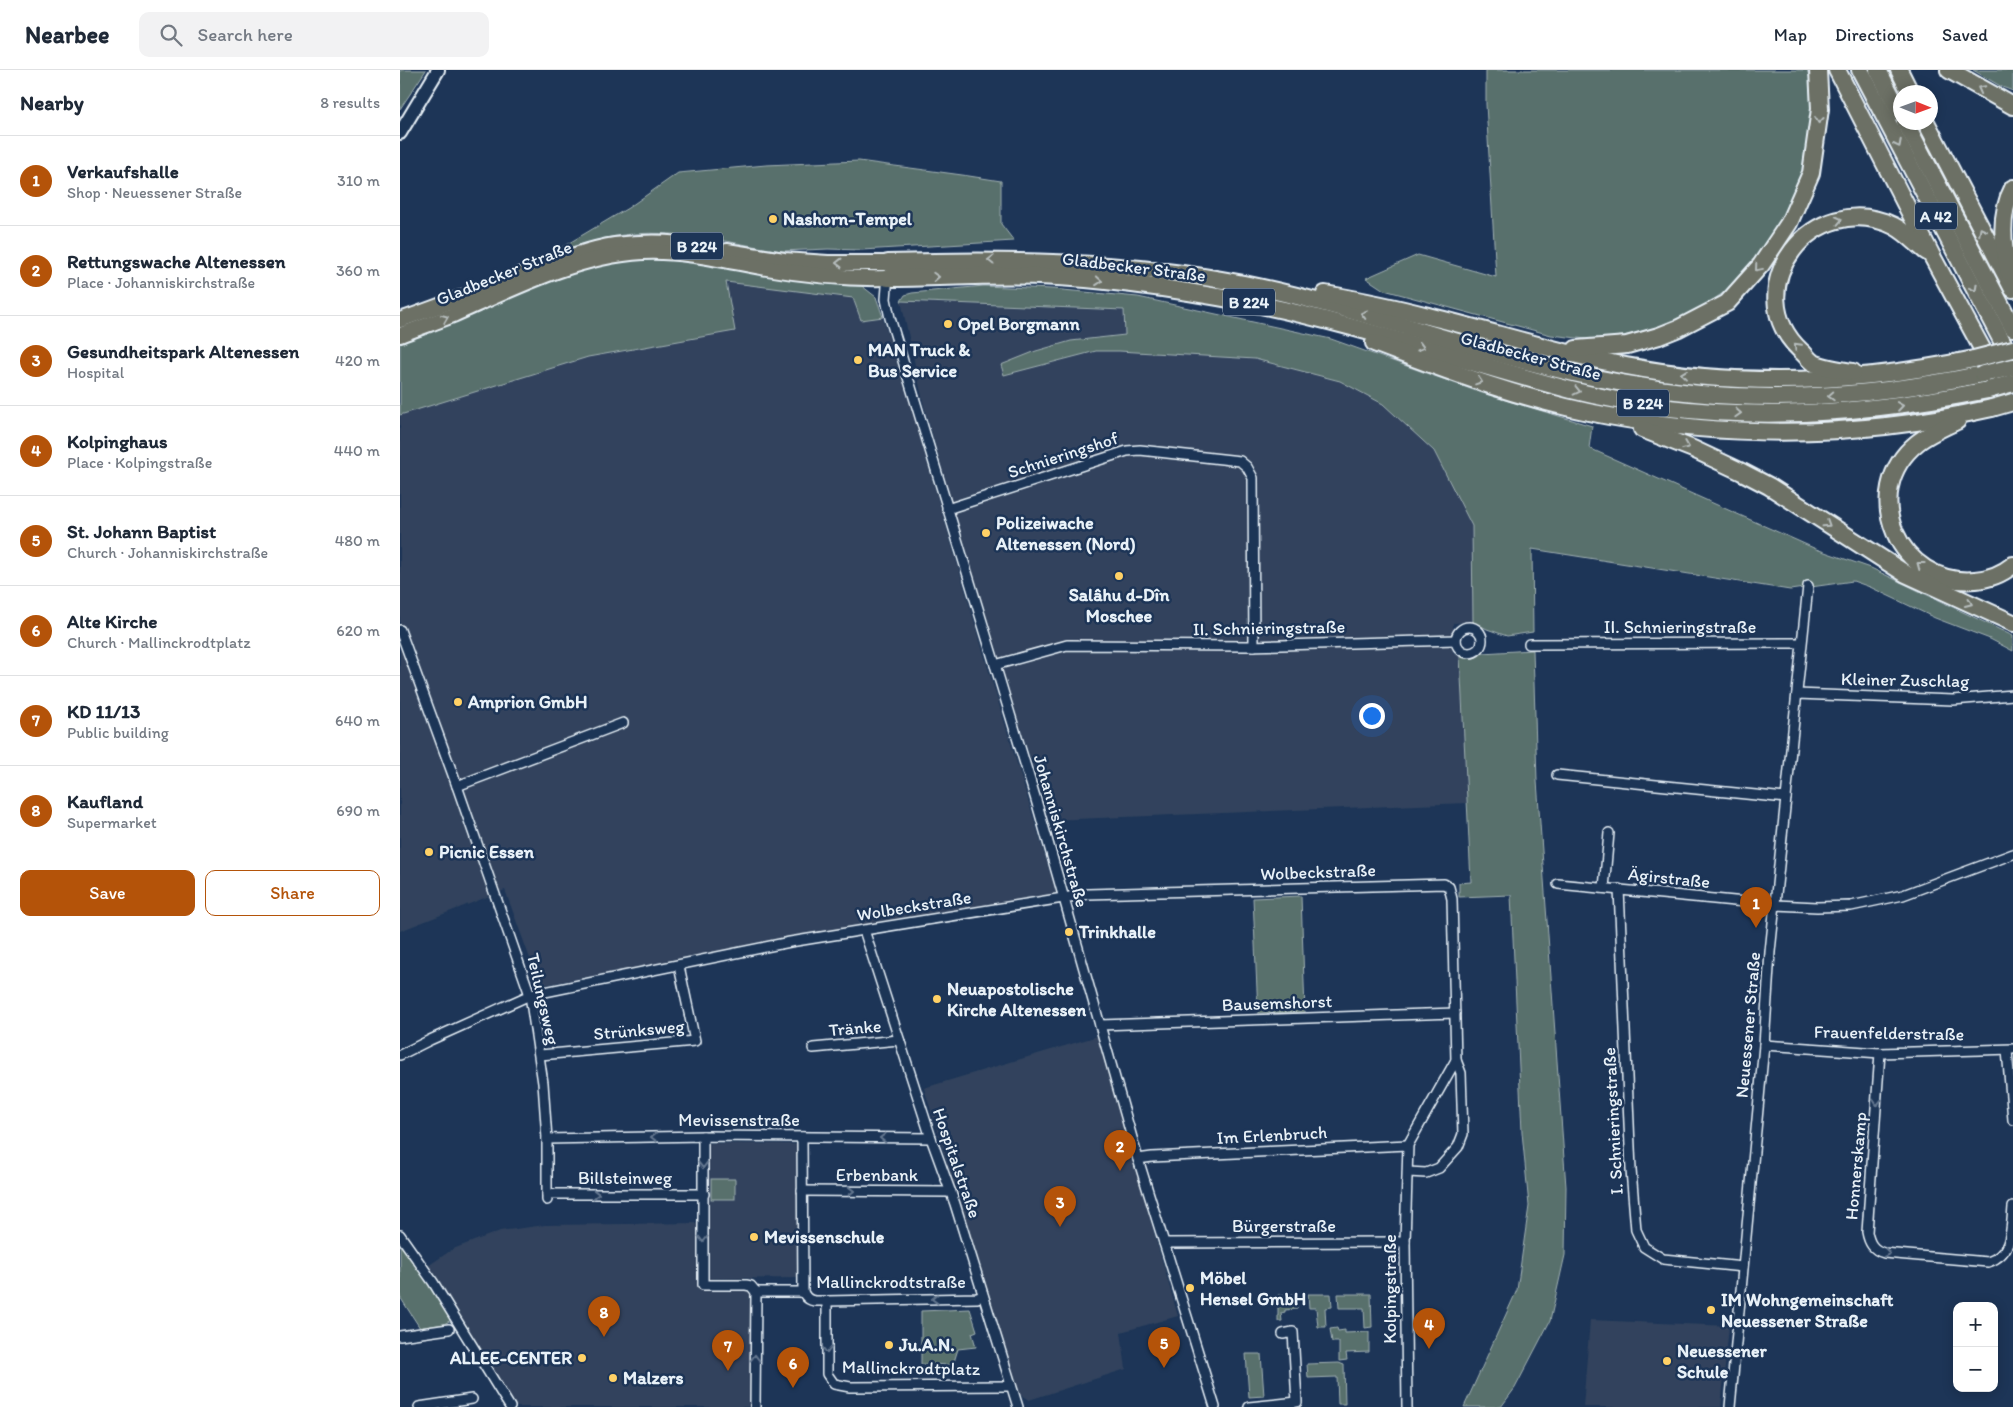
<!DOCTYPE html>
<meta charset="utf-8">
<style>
:root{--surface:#fff;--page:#f2f2f3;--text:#1f2937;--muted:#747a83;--line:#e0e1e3;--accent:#b45309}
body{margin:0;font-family:Itim,sans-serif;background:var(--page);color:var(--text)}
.controls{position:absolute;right:15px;bottom:15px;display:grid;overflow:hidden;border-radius:10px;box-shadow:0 2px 12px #0003}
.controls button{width:45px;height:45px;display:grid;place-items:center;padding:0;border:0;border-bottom:1px solid var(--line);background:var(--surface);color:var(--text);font:25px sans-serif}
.compass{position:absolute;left:1493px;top:15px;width:45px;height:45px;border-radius:50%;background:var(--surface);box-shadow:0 2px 12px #0003;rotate:91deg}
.you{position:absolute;left:971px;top:645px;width:18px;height:18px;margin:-12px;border:4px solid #fff;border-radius:50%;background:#1a73e8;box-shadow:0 0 0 8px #1a73e833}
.badge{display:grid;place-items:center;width:32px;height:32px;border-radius:50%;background:var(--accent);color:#fff;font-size:16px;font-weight:700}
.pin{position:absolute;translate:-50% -41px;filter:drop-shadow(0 1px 2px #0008)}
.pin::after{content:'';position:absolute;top:26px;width:18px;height:15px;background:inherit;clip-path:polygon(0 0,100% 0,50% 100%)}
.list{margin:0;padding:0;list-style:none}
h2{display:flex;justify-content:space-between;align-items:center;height:65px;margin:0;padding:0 20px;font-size:21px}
h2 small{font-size:16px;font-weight:400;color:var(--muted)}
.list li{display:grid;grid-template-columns:32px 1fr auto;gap:15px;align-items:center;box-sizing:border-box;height:90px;padding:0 20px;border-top:1px solid var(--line)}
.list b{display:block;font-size:19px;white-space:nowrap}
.list p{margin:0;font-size:16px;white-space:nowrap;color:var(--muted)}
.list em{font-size:16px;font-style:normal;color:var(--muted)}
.actions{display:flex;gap:10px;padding:15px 20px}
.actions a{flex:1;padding:11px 0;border:1px solid var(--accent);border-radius:10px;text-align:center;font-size:18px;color:var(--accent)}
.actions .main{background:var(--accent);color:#fff}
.icon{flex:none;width:28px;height:28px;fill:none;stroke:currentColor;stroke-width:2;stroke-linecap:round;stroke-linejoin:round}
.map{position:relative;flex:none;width:1613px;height:1337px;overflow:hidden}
header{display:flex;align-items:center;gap:30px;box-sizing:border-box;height:70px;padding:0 25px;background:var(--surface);border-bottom:1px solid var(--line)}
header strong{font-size:24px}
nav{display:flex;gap:28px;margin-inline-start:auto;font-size:18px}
.search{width:350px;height:45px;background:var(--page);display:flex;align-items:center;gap:12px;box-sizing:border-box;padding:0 18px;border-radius:10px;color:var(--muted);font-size:19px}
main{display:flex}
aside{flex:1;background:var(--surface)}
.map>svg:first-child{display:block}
.built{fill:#31435d}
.green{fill:#59706c;stroke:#a0b0b2}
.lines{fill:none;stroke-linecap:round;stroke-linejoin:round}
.street-casing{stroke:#e8f1f8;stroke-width:12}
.secondary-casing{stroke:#e8f1f8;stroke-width:16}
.primary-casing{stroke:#e8f1f8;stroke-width:18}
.highway-casing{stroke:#e8f1f8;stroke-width:20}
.street{stroke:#1d3557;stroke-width:9}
.secondary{stroke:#1d3557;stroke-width:12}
.primary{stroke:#6c7065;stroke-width:14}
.highway{stroke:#6c7065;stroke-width:16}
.highway-bridge-casing{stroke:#e8f1f8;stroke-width:20;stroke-linecap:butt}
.highway-bridge{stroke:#6c7065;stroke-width:16}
.oneway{stroke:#b6bdbd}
.oneway2{stroke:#64778f}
.poi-dot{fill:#ffd166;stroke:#1d3557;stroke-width:2}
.labels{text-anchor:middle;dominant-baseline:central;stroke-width:5;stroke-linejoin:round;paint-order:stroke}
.shield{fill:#1d3557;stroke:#abb9c8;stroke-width:1}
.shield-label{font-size:16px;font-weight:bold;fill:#e8f1f8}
.poi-label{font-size:18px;font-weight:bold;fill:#e8f1f8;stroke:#1d3557;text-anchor:start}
.street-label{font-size:18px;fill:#e8f1f8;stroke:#1d3557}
</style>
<header>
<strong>Nearbee</strong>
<div class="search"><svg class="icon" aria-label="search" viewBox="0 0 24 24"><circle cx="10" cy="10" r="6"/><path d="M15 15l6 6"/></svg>Search here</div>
<nav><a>Map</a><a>Directions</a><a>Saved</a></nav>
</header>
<main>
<aside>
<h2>Nearby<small>8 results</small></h2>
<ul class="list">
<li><span class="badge">1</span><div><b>Verkaufshalle</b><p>Shop · Neuessener Straße</p></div><em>310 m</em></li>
<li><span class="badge">2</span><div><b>Rettungswache Altenessen</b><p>Place · Johanniskirchstraße</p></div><em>360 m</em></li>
<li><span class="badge">3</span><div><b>Gesundheitspark Altenessen</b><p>Hospital</p></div><em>420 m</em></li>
<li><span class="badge">4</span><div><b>Kolpinghaus</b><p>Place · Kolpingstraße</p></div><em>440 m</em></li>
<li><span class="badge">5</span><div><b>St. Johann Baptist</b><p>Church · Johanniskirchstraße</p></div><em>480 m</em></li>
<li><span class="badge">6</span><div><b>Alte Kirche</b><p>Church · Mallinckrodtplatz</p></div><em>620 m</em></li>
<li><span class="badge">7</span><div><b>KD 11/13</b><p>Public building</p></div><em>640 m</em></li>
<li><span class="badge">8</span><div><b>Kaufland</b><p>Supermarket</p></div><em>690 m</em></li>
</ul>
<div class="actions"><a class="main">Save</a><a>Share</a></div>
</aside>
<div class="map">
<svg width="1613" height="1337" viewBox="0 0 1613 1337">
<rect width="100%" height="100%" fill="#1d3557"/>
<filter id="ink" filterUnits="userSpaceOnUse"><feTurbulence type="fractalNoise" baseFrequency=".02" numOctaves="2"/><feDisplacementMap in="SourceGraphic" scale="10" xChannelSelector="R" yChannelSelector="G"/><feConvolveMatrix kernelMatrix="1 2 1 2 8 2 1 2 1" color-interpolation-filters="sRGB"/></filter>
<g filter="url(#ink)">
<!-- built -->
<g class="built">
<polygon points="390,208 462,216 476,227 510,333 588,598 657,825 431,861 140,916 105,820 0,861 0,271 131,217"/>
<polygon points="501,231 724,240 725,265 671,271 636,281 604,305 696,281 719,281 855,289 941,311 983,334 1034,381 1072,456 1073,552 1053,553 1053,583 1060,586 1067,733 650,750 599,591 553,438 524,336"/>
<polygon points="698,966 778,1246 721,1262 726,1299 629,1330 619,1324 609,1294 524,1018"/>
<polygon points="307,1073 399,1074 401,1208 309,1209"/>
<polygon points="302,1153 302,1216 353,1219 354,1337 110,1337 25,1198 53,1179 100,1161 145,1155"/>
<polygon points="1190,1250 1329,1256 1321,1337 1183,1337"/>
</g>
<!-- green -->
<g class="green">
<polygon points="0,0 26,0 0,39"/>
<polygon points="1086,0 1407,0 1410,9 1411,57 1403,106 1384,146 1364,181 1339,212 1282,251 1204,271 1151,265 984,220 966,208 1018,185 1096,207 1086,34"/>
<polygon points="1573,0 1613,0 1613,21 1602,17"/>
<path d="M 459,91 C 506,98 554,103 601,111 L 601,154 L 614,171 L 462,180 L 428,179 L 382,181 C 324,172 264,155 206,168 C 182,173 159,183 137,192 L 228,138 L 278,103 L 366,95 Z"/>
<polygon points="240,187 290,189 423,213 462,216 476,227 483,247 461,250 453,228 326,212 335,261 188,287 0,345 0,271 131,217 186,197"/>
<polygon points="584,216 652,219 738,227 931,269 1079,322 1192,356 1189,378 1416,479 1471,498 1613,566 1613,581 1590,569 1535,548 1470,517 1453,511 1390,520 1132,479 1133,562 1107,566 1087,559 1073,552 1072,456 1034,381 983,334 940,311 855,289 719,281 696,281 604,305 601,295 636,281 671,271 725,265 724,240 501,231 505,225 512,223"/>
<polygon points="1133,580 1137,711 1166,1117 1165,1185 1150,1251 1115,1318 1101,1337 1064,1337 1117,1220 1129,1136 1122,1062 1111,825 1059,827 1059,813 1071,812 1060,586 1074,588 1082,583"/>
<polygon points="901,826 905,942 858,943 853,828"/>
<rect x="311" y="1109" width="24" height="20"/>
<polygon points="0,1169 55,1248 44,1254 20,1258 0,1227"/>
<polygon points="897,1224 897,1239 885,1240 885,1242 881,1243 882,1251 878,1251 878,1225"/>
<polygon points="908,1224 931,1224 932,1237 925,1238 926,1257 918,1257 916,1238 909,1238"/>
<polygon points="938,1224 971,1224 972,1257 965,1258 964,1238 939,1238"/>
<polygon points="570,1239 577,1261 572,1263 576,1277 558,1279 553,1295 521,1294 521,1241"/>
<polygon points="937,1258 938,1261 945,1260 945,1263 969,1262 969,1282 946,1283 947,1290 939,1291 939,1272 932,1272 930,1259"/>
<polygon points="846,1284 861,1284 864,1326 849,1327"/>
<polygon points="939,1293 944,1295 945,1334 938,1334 937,1307 908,1308 907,1294"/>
</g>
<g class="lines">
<defs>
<g id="street">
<polyline points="488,205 486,229 490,248 636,730 738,1089 815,1337"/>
<polyline points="547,439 727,381 740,380 840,391 847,397 853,408 854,576"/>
<circle cx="1069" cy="570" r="13"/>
<polyline points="0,560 57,716 130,925 143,1013 147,1069 147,1130"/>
<polyline points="1129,574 1401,573"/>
<polyline points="595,595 667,575 848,576 1056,570"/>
<polyline points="1397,624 1553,630 1613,625"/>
<polyline points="1157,705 1386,728"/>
<polyline points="57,716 223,653"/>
<polyline points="1158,814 1376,835 1417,837 1451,836 1503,825 1613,784"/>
<polyline points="1204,818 1209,763"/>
<polyline points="1219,819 1231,1100 1236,1160 1244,1177 1263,1189 1343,1197"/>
<polyline points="464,860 531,1068 555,1134 618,1337"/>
<polyline points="700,955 1055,943"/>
<polyline points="1364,975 1480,983 1613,979"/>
<polyline points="413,978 499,970"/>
<polyline points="1607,980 1613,1050"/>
<path d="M 1480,983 L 1467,1162 C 1469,1173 1473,1180 1484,1183 L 1588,1192 C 1613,1184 1611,1160 1613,1137"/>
<polyline points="0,985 30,970 130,925 390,872 688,824 1044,814 1049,817 1052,829 1056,990 1008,1075 1005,1172 1007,1337"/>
<polyline points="140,985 295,971 279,896"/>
<path d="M 303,1066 L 303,1215 L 346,1215 L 351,1216 L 356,1222 L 403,1222 C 408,1233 416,1231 427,1231 L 577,1228 L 583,1226"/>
<polyline points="402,1067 403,1222"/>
<polyline points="147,1069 303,1066 531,1068"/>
<polyline points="738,1089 752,1087 1008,1075"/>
<polyline points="1008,1102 1026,1103 1039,1098 1058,1077 1063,1064 1061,1003 1056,990"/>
<polyline points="402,1121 551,1122"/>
<polyline points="147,1124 304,1124"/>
<polyline points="0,1165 33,1212 110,1337"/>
<polyline points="764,1173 1005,1172"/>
<polyline points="427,1231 427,1304 434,1314 450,1317 611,1316"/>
<polyline points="0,1266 49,1259"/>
<polyline points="19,1337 72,1329"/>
<polyline points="355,1337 356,1222"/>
<polyline points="849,1337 897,1332 893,1262 883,1264"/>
<polyline points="1330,1337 1364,975 1370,882 1408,516"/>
</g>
<polyline id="secondary" points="0,63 38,0"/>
<g id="primary">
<polyline points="327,181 384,190 428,193 488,193"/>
<path d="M 0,250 C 47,234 92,215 139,198 C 163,189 189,179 215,175 C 245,171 275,172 305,177"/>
<path d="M 0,265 C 18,258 36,252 53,245 C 114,218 176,186 243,182 C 285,180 326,191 367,198 C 407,205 447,209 488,208"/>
</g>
<g id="highway">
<polyline points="1437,0 1533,188 1592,297"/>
<polyline points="1460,0 1613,292"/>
<polyline points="1478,0 1500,43"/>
<polyline points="1499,0 1510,22"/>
<polyline points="1549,0 1613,36"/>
<polyline points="1505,52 1613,258"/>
<polyline points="1526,52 1613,219"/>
<path d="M 488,193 C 607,189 726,191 844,214 C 972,240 1094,290 1222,313 C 1344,336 1462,329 1583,304"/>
<path d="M 1609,202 C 1602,174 1599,144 1613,118"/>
<path d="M 488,208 C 538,208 589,204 639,206 C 708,209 777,219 845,232 C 956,253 1062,292 1171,320 C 1311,355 1448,348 1588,320"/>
<path d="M 925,224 C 959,230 994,237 1028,246 C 1094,262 1159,283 1226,296 C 1342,318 1459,313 1574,289"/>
<path d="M 974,273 C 1050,302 1129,332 1209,346 C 1337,369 1465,367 1592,338"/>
<polyline points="1176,279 1227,275 1259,266 1279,258 1327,233 1361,195 1389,153 1411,103 1420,39 1418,0"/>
<path d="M 1453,302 C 1441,300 1423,298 1412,292 C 1408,289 1405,284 1401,281 C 1335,219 1413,117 1494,156 C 1506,162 1517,174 1527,182"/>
<path d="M 1557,351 C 1544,357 1528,364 1517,373 C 1457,422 1499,517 1575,510 C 1589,509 1602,504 1613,495"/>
<polyline points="1242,359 1293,379 1342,402 1369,416 1506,504 1613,553"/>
</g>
</defs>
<!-- street casing -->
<use href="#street" class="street-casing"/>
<!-- secondary casing -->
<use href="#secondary" class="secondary-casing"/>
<!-- primary casing -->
<use href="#primary" class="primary-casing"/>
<!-- highway casing -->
<use href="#highway" class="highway-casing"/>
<!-- street -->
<use href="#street" class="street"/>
<!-- secondary -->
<use href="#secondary" class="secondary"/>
<!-- primary -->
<use href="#primary" class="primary"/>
<!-- highway -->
<use href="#highway" class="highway"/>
<defs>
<g id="highway-bridge">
<polyline points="1574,289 1613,279"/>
<polyline points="1583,304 1613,297"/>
<polyline points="1588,320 1613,313"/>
<polyline points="1592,338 1613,332"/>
</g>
</defs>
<!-- highway-bridge casing -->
<use href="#highway-bridge" class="highway-bridge-casing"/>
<!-- highway-bridge -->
<use href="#highway-bridge" class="highway-bridge"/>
</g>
<!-- one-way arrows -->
<defs><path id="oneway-chevron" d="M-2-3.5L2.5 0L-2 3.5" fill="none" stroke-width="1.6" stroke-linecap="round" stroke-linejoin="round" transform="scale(1.25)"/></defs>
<g class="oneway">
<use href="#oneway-chevron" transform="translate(1581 19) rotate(-152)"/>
<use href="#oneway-chevron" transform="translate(1419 50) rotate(96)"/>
<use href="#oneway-chevron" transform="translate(1498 74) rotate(63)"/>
<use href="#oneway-chevron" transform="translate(1439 150) rotate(-12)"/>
<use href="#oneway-chevron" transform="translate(1582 161) rotate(-117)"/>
<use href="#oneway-chevron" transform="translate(591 190) rotate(-179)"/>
<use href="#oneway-chevron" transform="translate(439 193) rotate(-180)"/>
<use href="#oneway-chevron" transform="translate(1358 198) rotate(130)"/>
<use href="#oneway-chevron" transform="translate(536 207) rotate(-3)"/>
<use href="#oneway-chevron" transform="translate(699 211) rotate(5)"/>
<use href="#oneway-chevron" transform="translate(1574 218) rotate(62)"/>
<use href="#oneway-chevron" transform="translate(964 244) rotate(-165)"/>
<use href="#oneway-chevron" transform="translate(45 248) rotate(-22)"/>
<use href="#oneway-chevron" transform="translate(1397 276) rotate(-133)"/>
<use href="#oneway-chevron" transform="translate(1021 277) rotate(16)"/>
<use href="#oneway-chevron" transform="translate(1284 304) rotate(-173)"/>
<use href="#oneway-chevron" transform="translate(1079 311) rotate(19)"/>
<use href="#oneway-chevron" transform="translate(1177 321) rotate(13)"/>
<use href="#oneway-chevron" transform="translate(1431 326) rotate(177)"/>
<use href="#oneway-chevron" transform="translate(1500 336) rotate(-8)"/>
<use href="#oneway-chevron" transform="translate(1338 343) rotate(3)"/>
<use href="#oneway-chevron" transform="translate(1286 376) rotate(22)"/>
<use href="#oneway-chevron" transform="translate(1427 454) rotate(33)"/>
<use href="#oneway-chevron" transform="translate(1520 495) rotate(-143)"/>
<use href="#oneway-chevron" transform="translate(1569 533) rotate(25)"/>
</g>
<g class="oneway2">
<use href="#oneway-chevron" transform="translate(1477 1032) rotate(93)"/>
<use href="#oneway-chevron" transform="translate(254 1067) rotate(179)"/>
<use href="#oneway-chevron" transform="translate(483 1068) rotate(-179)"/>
<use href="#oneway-chevron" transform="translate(303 1095) rotate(89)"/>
<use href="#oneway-chevron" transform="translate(451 1121)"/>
<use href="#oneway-chevron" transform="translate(196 1124)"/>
<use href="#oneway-chevron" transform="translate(303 1169) rotate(91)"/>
<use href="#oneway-chevron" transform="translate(1487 1183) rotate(11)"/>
<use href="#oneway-chevron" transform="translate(535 1229) rotate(179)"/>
<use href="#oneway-chevron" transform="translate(427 1280) rotate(90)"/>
<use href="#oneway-chevron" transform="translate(355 1288) rotate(-90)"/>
</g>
</g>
<!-- markers -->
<g class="poi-dot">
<circle cx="373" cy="149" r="5"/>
<circle cx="548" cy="254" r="5"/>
<circle cx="458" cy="290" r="5"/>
<circle cx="586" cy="463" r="5"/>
<circle cx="719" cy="506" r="5"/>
<circle cx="58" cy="632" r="5"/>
<circle cx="29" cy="782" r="5"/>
<circle cx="669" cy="862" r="5"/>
<circle cx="537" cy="929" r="5"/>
<circle cx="354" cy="1167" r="5"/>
<circle cx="790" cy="1218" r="5"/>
<circle cx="1311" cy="1240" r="5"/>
<circle cx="489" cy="1275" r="5"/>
<circle cx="182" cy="1288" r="5"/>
<circle cx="1267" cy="1291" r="5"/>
<circle cx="213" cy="1308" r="5"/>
</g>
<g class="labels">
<!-- shield labels -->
<g class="shield">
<rect x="1515" y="132.5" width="42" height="27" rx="4"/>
<rect x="271" y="162.5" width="52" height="27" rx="4"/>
<rect x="823" y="218.5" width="52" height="27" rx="4"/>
<rect x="1217" y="319.5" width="52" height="27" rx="4"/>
</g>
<g class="shield-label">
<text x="1536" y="146">A 42</text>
<text x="297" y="176">B 224</text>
<text x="849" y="232">B 224</text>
<text x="1243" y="333">B 224</text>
</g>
<!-- poi labels -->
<g class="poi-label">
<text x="383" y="149">Nashorn-Tempel</text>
<text x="558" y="254">Opel Borgmann</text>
<text x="468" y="280">MAN Truck &amp;<tspan x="468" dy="21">Bus Service</tspan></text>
<text x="596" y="453">Polizeiwache<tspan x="596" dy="21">Altenessen (Nord)</tspan></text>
<text x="719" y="525" text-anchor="middle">Salâhu d-Dîn<tspan x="719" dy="21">Moschee</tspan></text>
<text x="68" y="632">Amprion GmbH</text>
<text x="39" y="782">Picnic Essen</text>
<text x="679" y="862">Trinkhalle</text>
<text x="547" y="919">Neuapostolische<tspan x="547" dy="21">Kirche Altenessen</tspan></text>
<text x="364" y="1167">Mevissenschule</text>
<text x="800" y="1208">Möbel<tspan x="800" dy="21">Hensel GmbH</tspan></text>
<text x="1321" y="1230">IM Wohngemeinschaft<tspan x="1321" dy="21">Neuessener Straße</tspan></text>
<text x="499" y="1275">Ju.A.N.</text>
<text x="1277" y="1281">Neuessener<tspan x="1277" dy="21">Schule</tspan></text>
<text x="172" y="1288" text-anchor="end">ALLEE-CENTER</text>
<text x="223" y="1308">Malzers</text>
</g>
<!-- street labels -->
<g class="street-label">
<text transform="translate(734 197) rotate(7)">Gladbecker Straße</text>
<text transform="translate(104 203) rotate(-22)">Gladbecker Straße</text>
<text transform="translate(1131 286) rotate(15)">Gladbecker Straße</text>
<text transform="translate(663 385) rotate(-18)">Schnieringshof</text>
<text x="1280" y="557">II. Schnieringstraße</text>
<text transform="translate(869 558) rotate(-1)">II. Schnieringstraße</text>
<text transform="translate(1505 610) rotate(1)">Kleiner Zuschlag</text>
<text transform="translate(661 761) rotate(74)">Johanniskirchstraße</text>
<text transform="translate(918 802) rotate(-2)">Wolbeckstraße</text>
<text transform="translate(1269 808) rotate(6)">Ägirstraße</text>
<text transform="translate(514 836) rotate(-9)">Wolbeckstraße</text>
<text transform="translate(143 929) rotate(77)">Teilungsweg</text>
<text transform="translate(877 933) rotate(-2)">Bausemshorst</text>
<text transform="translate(1348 955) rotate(-85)">Neuessener Straße</text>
<text transform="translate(455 958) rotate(-5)">Tränke</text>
<text transform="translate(239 960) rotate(-5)">Strünksweg</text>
<text transform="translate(1489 963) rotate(1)">Frauenfelderstraße</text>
<text x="339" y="1050">Mevissenstraße</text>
<text transform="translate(1213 1051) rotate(-93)">I. Schnieringstraße</text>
<text transform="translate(872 1065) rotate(-3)">Im Erlenbruch</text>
<text transform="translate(557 1093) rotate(71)">Hospitalstraße</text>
<text transform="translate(1456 1096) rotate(-85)">Honnerskamp</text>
<text x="477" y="1105">Erbenbank</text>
<text x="225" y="1108">Billsteinweg</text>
<text x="884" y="1156">Bürgerstraße</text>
<text x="491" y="1212">Mallinckrodtstraße</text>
<text transform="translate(990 1219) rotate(-90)">Kolpingstraße</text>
<text transform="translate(511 1298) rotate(1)">Mallinckrodtplatz</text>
</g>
</g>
</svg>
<div class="controls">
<button>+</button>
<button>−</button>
</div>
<svg class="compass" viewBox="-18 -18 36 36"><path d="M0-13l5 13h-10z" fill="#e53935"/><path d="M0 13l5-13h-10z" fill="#747a83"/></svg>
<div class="you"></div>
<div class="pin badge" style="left:1356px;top:858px">1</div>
<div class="pin badge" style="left:720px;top:1101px">2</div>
<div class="pin badge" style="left:660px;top:1157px">3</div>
<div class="pin badge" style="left:1029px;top:1279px">4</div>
<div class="pin badge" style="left:764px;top:1298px">5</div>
<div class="pin badge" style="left:393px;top:1318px">6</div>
<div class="pin badge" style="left:328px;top:1301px">7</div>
<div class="pin badge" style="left:204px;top:1267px">8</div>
</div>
</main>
